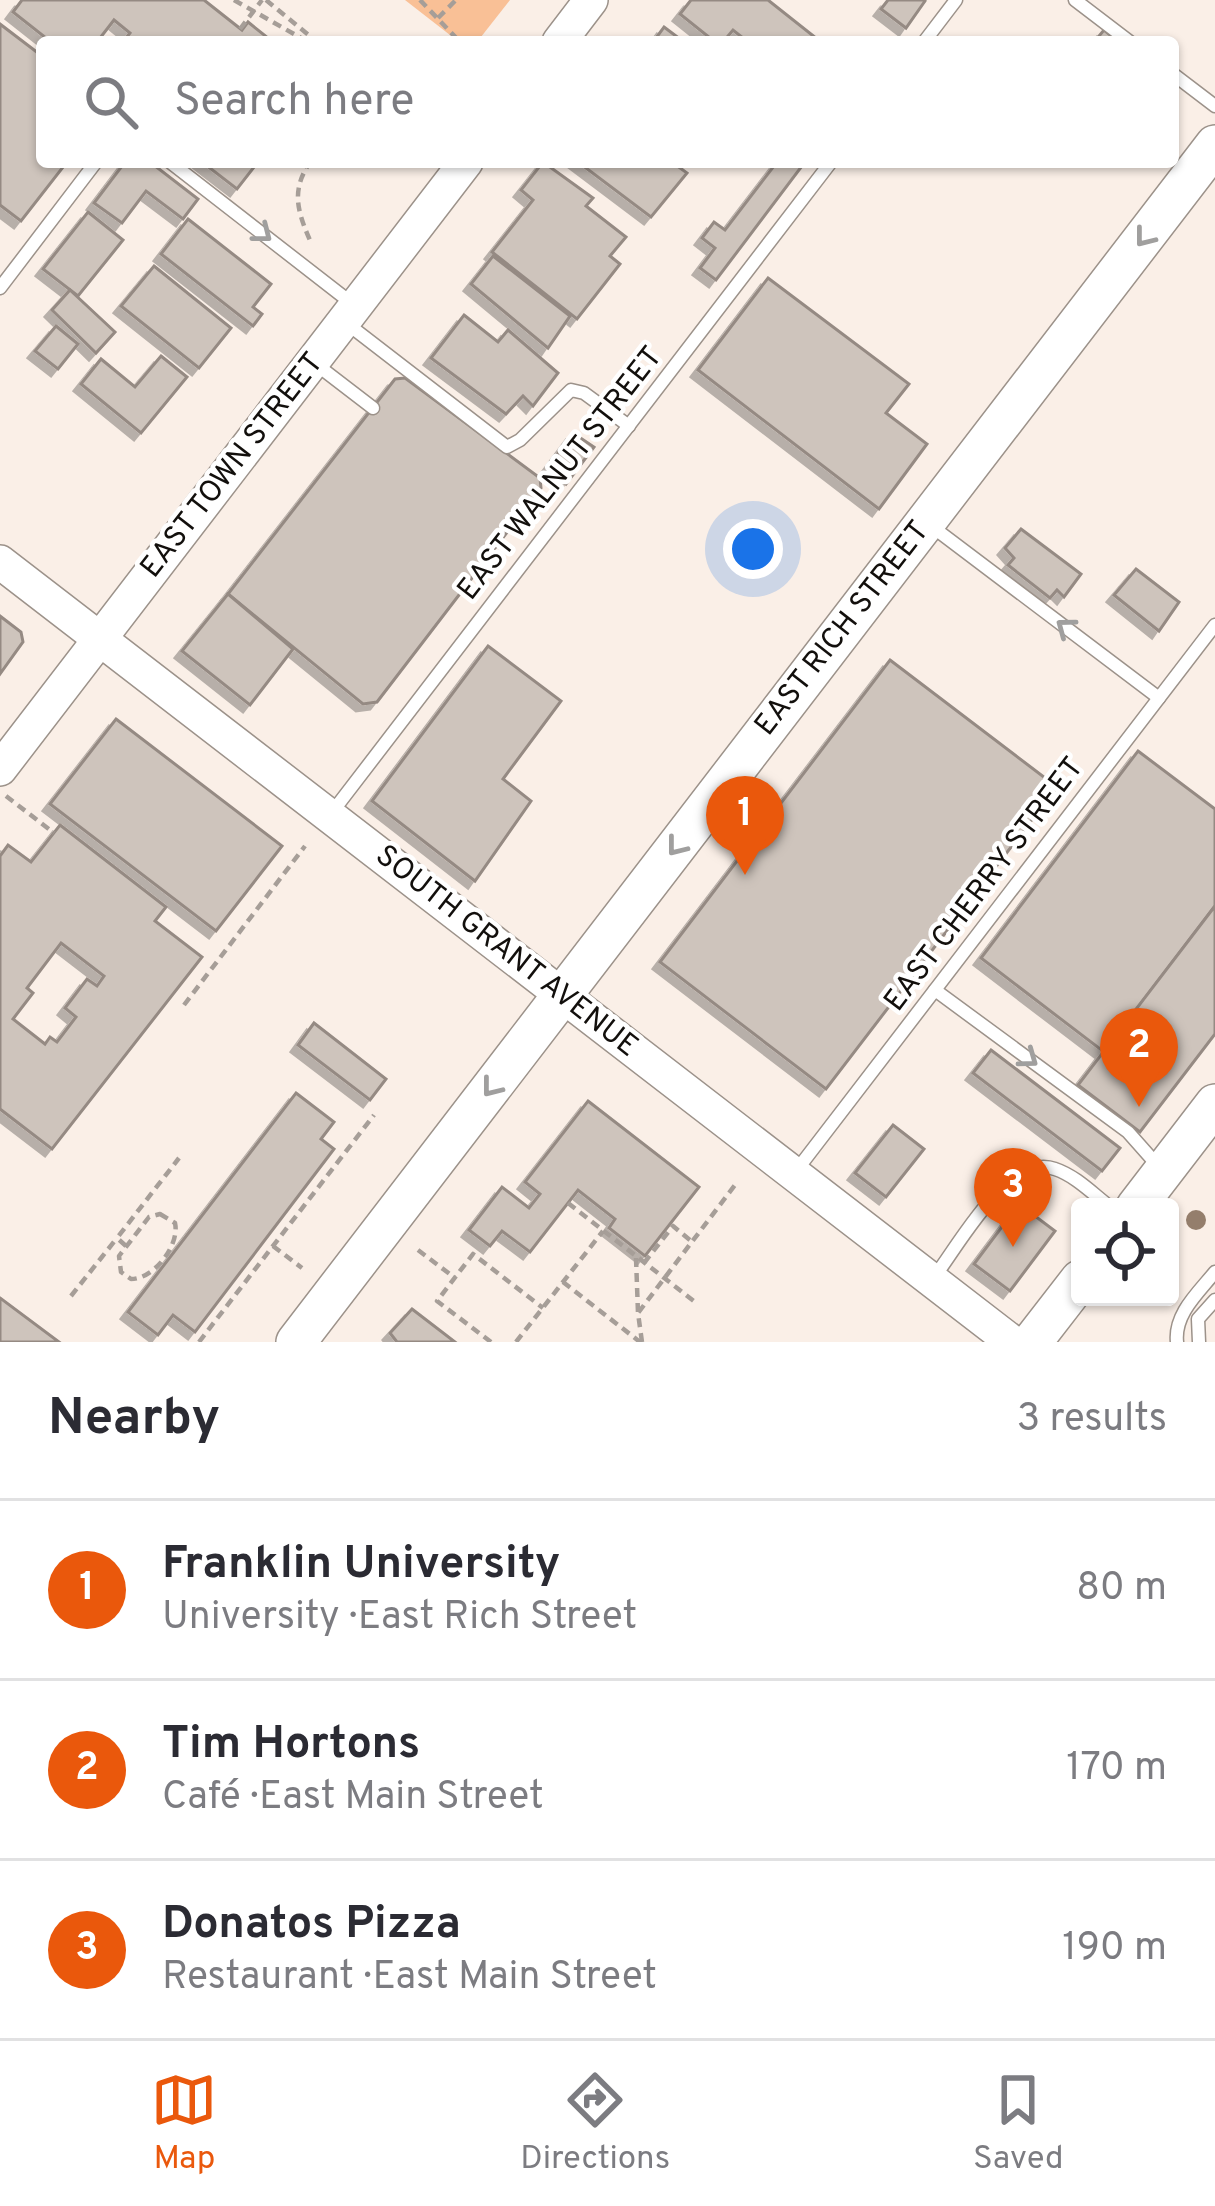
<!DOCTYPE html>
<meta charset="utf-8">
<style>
:root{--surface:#fff;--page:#f2f2f3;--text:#2b2b33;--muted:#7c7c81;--line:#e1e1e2;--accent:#ea580c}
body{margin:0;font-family:Overpass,sans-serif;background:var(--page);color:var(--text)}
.controls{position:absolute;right:36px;bottom:36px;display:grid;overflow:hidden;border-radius:12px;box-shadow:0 3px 9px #0004}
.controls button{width:108px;height:108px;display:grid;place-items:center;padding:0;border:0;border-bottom:3px solid var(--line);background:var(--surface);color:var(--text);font:60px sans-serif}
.you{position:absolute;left:753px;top:549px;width:42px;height:42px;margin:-30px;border:9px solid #fff;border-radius:50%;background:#1a73e8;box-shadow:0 0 0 18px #1a73e833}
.badge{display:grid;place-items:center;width:78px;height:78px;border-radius:50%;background:var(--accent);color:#fff;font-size:39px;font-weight:700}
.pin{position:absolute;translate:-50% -99px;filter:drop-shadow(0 3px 6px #0008)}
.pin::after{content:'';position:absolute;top:63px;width:42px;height:36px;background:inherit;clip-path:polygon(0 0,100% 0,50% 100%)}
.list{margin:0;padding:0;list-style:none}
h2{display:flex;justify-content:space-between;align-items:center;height:156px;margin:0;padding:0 48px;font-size:51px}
h2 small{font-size:39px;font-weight:400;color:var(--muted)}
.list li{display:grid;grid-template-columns:78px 1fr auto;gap:36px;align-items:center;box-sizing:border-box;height:180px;padding:0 48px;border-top:3px solid var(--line)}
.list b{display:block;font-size:45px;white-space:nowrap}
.list p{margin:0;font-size:39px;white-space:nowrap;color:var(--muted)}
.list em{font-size:39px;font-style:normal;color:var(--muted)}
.icon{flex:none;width:66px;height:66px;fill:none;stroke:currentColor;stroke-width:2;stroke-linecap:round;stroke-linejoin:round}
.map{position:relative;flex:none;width:1215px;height:1342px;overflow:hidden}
.search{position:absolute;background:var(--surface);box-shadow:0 3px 9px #0004;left:36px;right:36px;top:36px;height:132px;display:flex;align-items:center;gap:30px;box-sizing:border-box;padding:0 42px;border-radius:12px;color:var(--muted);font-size:45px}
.sheet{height:696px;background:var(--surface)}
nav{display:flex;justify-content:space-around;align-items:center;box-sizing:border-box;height:168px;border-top:3px solid var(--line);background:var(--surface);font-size:33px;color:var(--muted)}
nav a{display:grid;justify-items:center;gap:6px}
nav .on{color:var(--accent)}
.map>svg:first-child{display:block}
.green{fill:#f9c096}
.building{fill:#cec4bc;stroke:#958a83;stroke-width:3;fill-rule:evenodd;filter:url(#shadow)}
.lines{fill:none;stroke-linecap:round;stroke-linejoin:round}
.lane-casing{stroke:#9c928a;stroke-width:15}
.secondary-casing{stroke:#9c928a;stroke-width:36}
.primary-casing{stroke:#9c928a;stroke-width:42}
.path{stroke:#a69e98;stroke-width:4.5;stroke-dasharray:9 6;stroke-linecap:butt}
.lane{stroke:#fff;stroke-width:12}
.secondary{stroke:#fff;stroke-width:33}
.primary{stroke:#fff;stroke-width:39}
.tree{fill:#947e6c}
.oneway{stroke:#a09f9e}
.labels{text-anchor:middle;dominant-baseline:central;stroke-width:9;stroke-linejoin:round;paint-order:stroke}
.street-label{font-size:30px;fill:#120f0c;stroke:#fff}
</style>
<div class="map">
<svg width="1215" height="1342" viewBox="0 0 1215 1342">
<defs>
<filter id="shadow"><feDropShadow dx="-7" dy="7" stdDeviation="0" flood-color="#0004"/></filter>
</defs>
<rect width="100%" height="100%" fill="#faefe7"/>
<!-- green -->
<polygon class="green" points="405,0 510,0 477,42 459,42"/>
<!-- building -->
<g class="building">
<polygon points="22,0 204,0 242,30 248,22 273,42 123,42 130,33 114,20 97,42 51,42 13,12"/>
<polygon points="691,0 768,0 821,42 748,42 733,30 723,42 715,42 680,14"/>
<polygon points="888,0 924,0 925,1 906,28 881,9"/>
<polygon points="0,24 42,56 42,162 67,162 21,221 0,205"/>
<polygon points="664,27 684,42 653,42"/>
<polygon points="1104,30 1119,42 1094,42"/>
<polygon points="125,162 150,162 198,199 183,219 146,191 122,223 94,203"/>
<polygon points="202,162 258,162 237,189"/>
<polygon points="543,162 593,198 586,206 626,237 610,256 620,264 577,319 492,252 533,200 521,190"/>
<polygon points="578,162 672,162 687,173 651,217"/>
<polygon points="777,162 805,162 716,280 700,268 715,248 702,238 714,222 725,230"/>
<polygon points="88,212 123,240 78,296 43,269"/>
<polygon points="188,219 271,284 253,307 262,314 253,326 161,254"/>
<polygon points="493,256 570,316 548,348 471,284"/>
<polygon points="154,266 231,328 199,368 121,306"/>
<polygon points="768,278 909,384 886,413 927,444 879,509 698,370"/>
<polygon points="70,290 115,332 96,353 52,310"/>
<polygon points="464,315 498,342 508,330 558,373 533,406 523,396 506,414 431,358"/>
<polygon points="56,326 78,344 58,369 35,351"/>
<polygon points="161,356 187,377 141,433 81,384 101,359 135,387"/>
<polygon points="405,378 540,478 541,488 377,702 363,704 228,594 395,379"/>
<polygon points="573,433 594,447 566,484 547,468"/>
<polygon points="1021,529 1081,574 1064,597 1057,590 1050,598 1008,565 1014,558 1005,548"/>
<polygon points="1136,569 1179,602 1159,631 1114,595"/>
<polygon points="228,594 293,649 250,705 182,651"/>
<polygon points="0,616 21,632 23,642 0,674"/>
<polygon points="488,646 561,701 503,779 531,801 475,881 372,801"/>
<polygon points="890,660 1057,787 826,1089 660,962"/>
<polygon points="116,719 282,846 216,931 50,804"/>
<polygon points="1138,751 1215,809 1215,906 1104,1052 981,958"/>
<path d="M 60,825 L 166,907 L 155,921 L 202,957 L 52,1149 L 0,1109 L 0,856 L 8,845 L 31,862 ZM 61,943 L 104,976 L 97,986 L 87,979 L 65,1008 L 76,1017 L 57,1042 L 50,1037 L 45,1044 L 13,1019 L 33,993 L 27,988 Z"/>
<polygon points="1215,906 1215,1034 1140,1132 1078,1085"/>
<polygon points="314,1023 386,1079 370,1100 298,1045"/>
<polygon points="991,1050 1120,1148 1102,1171 973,1073"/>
<polygon points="296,1093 334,1122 321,1139 334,1149 195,1332 173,1315 158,1335 128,1312"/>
<polygon points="588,1101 699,1187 645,1256 609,1228 615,1219 578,1190 530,1252 502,1231 490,1246 469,1230 502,1187 529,1208 540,1194 525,1182"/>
<polygon points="893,1125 924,1149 886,1197 855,1173"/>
<polygon points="1019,1204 1055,1231 1010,1291 974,1264"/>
<polygon points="0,1298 59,1342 0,1342"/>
<polygon points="412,1309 455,1342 397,1342 390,1333"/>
</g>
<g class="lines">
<defs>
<g id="lane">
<polyline points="1075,0 1130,42"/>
<polyline points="924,42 956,0"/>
<polyline points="1173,74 1215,106"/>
<polyline points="170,162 354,305"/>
<polyline points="0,288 96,162"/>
<polyline points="345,322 507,447 520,440 571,390 584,393 629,426"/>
<polyline points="317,365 373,408"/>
<polyline points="930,525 1159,698"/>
<polyline points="330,815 831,162"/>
<polyline points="935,990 1128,1132 1159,1167"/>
<polyline points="796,1171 1215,625"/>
<path d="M 935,1276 C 959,1245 1009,1152 1055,1169 C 1076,1176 1093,1194 1110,1207"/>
<path d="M 1177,1342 C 1174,1314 1198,1293 1215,1272"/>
<polyline points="1199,1342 1198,1319 1215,1300"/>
</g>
<g id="secondary">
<polyline points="559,42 591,0"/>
<polyline points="0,562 1012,1342"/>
<polyline points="0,769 466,162"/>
</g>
<g id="primary">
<polyline points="1136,1207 1215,1104"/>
<polyline points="296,1342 1215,145"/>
<polyline points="1032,1342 1080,1280"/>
</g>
</defs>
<!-- lane casing -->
<use href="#lane" class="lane-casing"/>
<!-- secondary casing -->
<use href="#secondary" class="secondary-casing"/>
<!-- primary casing -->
<use href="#primary" class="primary-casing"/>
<!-- path -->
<g class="path">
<polyline points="234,0 308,42"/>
<polyline points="266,0 317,42"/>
<polyline points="420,0 460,42"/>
<polyline points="438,18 456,0"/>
<polyline points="240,29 262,0"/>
<path d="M 301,162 L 307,167 C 290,195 300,217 312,245"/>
<polyline points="6,796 54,833"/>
<polyline points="184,1005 305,846"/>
<polyline points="568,1203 695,1302"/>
<path d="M 160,1214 L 175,1223 C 180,1245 154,1279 131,1279 L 121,1272 L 119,1256 L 149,1217 Z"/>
<polyline points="126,1246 117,1238 179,1158"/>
<polyline points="273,1246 302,1268"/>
<polyline points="418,1250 455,1278"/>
<polyline points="636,1258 638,1313"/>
<polyline points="644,1263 673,1226 691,1241"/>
<polyline points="563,1282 640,1342"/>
<polyline points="71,1296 117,1238"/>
<polyline points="199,1342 374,1115"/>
<polyline points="491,1342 437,1301 473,1254 543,1308"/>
<polyline points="516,1342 603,1231"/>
<polyline points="642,1342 638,1313 735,1185"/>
</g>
<!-- lane -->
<use href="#lane" class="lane"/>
<!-- secondary -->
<use href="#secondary" class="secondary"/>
<!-- primary -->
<use href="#primary" class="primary"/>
</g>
<!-- trees -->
<circle class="tree" cx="1196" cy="1220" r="10"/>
<!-- one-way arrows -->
<defs><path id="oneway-chevron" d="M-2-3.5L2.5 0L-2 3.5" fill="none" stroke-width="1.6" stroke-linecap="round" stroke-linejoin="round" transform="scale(3)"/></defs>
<g class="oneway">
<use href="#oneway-chevron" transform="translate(263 234) rotate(38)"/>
<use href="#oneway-chevron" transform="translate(1144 238) rotate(128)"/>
<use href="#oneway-chevron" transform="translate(1065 627) rotate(-143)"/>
<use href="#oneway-chevron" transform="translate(676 847) rotate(128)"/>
<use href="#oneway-chevron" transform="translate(1029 1059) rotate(36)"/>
<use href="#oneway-chevron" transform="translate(491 1088) rotate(128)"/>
</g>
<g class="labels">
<!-- street labels -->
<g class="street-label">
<text transform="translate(233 466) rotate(-52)">EAST TOWN STREET</text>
<text transform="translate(561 474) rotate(-52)">EAST WALNUT STREET</text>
<text transform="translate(843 629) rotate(-52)">EAST RICH STREET</text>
<text transform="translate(985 885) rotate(-53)">EAST CHERRY STREET</text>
<text transform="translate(506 952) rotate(38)">SOUTH GRANT AVENUE</text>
</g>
</g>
</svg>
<div class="controls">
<button><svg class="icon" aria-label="locate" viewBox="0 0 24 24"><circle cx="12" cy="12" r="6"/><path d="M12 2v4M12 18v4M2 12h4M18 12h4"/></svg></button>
</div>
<div class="you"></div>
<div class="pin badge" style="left:745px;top:875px">1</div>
<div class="pin badge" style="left:1139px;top:1107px">2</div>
<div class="pin badge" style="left:1013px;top:1247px">3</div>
<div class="search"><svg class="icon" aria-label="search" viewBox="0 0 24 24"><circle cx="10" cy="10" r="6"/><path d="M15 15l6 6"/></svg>Search here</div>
</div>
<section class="sheet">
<h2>Nearby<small>3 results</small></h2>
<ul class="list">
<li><span class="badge">1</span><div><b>Franklin University</b><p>University · East Rich Street</p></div><em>80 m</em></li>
<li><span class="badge">2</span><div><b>Tim Hortons</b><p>Café · East Main Street</p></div><em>170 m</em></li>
<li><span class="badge">3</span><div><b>Donatos Pizza</b><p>Restaurant · East Main Street</p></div><em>190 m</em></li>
</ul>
</section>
<nav>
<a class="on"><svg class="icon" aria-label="map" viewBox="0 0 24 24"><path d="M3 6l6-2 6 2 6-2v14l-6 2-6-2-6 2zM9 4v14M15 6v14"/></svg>Map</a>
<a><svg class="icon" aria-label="directions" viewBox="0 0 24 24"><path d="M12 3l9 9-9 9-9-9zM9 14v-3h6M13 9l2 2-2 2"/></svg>Directions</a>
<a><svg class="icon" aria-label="saved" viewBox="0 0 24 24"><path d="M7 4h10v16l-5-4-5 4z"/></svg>Saved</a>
</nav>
